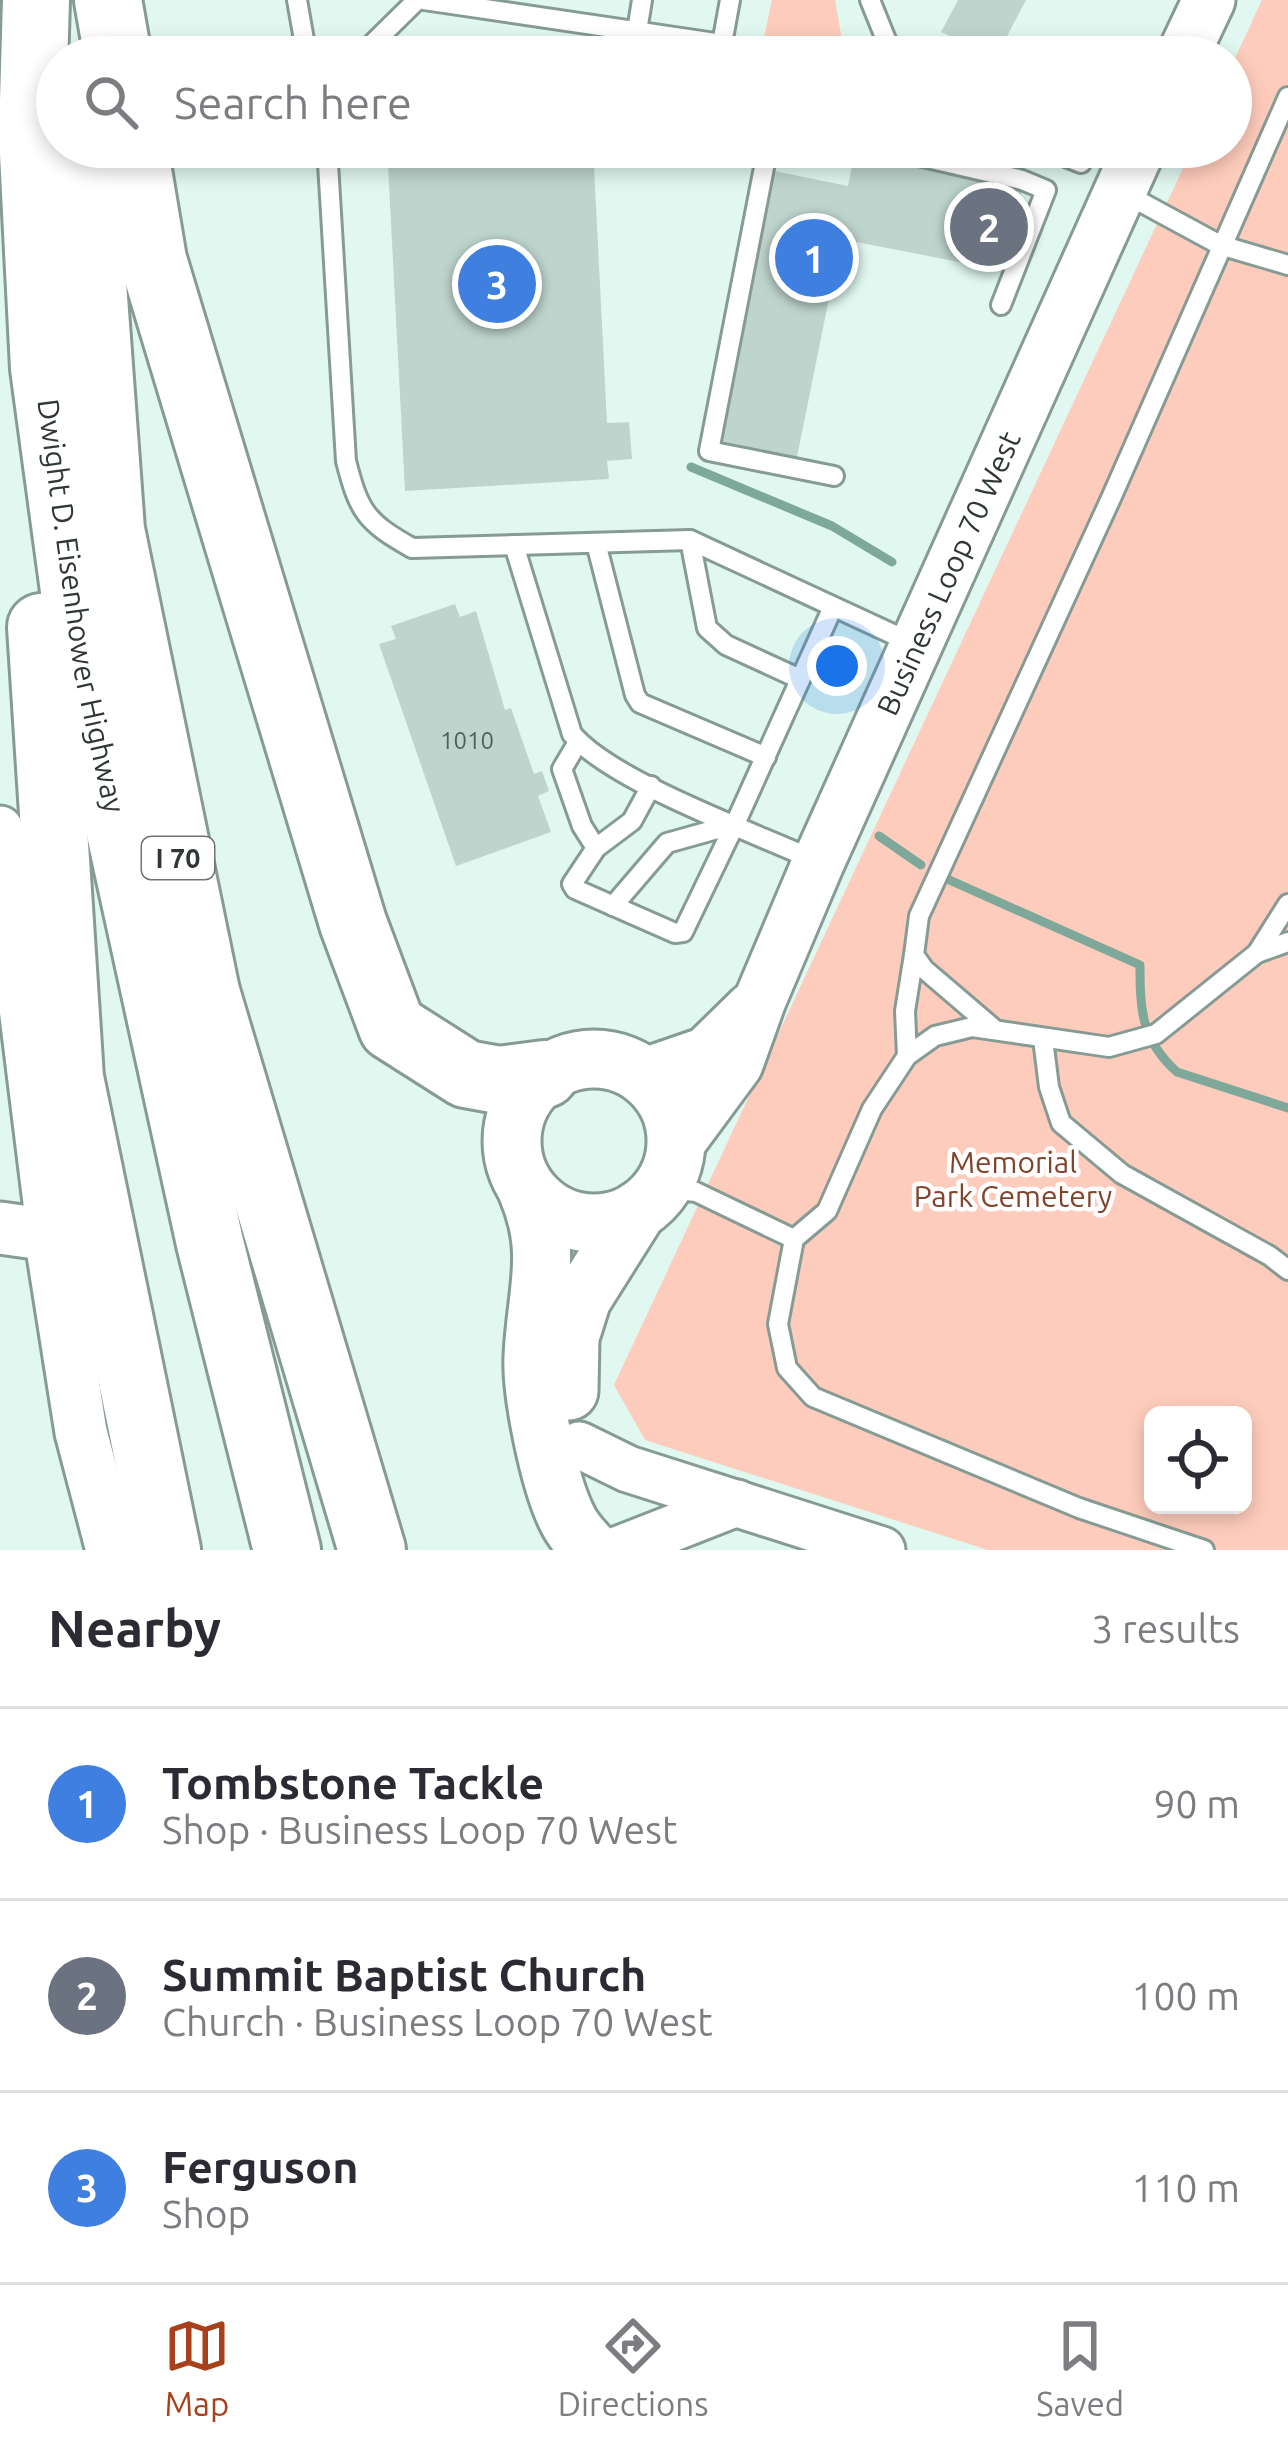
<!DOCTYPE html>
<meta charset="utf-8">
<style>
:root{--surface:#fff;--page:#f2f2f3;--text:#2b2b33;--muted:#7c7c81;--line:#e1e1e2;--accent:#a8411a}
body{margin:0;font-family:Ubuntu,sans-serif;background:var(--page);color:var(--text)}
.controls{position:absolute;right:36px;bottom:36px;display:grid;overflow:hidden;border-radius:18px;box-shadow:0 6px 18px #0003}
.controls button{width:108px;height:108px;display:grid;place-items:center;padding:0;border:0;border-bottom:3px solid var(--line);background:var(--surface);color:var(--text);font:60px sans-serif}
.you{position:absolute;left:837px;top:666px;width:42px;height:42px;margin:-30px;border:9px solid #fff;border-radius:50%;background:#1a73e8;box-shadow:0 0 0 18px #1a73e833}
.badge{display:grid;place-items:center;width:78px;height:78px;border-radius:50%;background:var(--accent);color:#fff;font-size:39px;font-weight:700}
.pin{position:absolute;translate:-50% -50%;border:6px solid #fff;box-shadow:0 3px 12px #0006}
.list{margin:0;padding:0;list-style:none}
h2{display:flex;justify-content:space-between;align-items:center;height:156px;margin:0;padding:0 48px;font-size:51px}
h2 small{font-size:39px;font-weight:400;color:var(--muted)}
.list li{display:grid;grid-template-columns:78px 1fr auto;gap:36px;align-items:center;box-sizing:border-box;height:192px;padding:0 48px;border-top:3px solid var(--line)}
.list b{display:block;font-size:45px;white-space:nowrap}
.list p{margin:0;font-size:39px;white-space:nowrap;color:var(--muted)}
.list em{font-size:39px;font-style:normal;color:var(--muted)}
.icon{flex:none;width:66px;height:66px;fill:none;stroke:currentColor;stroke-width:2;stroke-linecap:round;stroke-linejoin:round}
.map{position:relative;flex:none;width:1288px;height:1550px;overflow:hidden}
.search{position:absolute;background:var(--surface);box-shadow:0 6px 18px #0003;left:36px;right:36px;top:36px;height:132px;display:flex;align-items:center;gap:30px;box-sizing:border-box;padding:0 42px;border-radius:66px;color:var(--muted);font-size:45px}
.sheet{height:732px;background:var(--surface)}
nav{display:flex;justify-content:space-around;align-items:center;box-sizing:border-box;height:168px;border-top:3px solid var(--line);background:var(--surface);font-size:33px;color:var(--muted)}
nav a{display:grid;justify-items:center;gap:6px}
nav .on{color:var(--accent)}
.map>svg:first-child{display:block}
.green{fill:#feccbc;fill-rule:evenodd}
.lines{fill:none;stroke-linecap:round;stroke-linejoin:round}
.stream{stroke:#7da89a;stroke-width:9}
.building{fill:#bed5cd}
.service-casing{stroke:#869b94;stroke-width:24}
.tertiary-casing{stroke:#869b94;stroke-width:51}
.secondary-casing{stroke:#869b94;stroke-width:57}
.primary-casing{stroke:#869b94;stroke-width:63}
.motorway-casing{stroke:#869b94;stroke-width:72}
.service{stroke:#fff;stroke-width:18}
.tertiary{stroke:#fff;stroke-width:45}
.secondary{stroke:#fff;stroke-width:51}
.primary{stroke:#fff;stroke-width:57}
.motorway{stroke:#fff;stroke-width:66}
.labels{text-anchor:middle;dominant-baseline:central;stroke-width:9;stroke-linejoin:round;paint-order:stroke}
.number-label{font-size:24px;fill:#535f5b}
.shield{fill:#fff;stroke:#6d7472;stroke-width:3}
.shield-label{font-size:27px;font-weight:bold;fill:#2f3835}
.street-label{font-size:30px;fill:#2f3835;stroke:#fff}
.park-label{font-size:30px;fill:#82432d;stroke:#fff}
</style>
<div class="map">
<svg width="1288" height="1550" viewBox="0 0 1288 1550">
<rect width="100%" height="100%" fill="#e0f8ef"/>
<!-- green -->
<g class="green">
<polygon points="772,0 835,0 845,57 760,57"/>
<path d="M 1262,0 L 1288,0 L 1288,1550 L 988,1550 L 645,1440 L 614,1385 L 1193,147 L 1231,147 L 1231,67 ZM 1153,1415 L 1243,1415 L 1243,1505 L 1153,1505 Z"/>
</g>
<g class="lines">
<!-- stream -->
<g class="stream">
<polyline points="691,467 832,526 892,562"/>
<polyline points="879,836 921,865"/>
<path d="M 945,878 L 1140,965 C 1140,1009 1141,1040 1177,1072 L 1288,1108"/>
</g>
</g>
<!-- building -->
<g class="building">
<polygon points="958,0 1026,0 996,57 941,32"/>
<polygon points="387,147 593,147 607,423 629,422 632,459 607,461 609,479 405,491"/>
<polygon points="854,155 1022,189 1005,271 841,239 797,457 720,441 774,171 848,186"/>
<polygon points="455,604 460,617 476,611 505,710 511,708 534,774 542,771 549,791 538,796 551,832 456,866 379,644 396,639 391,626"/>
</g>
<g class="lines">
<defs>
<g id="service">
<polyline points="297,0 307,57"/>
<polyline points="424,0 722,44 730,0"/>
<polyline points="870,0 893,57"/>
<polyline points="637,31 642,0"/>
<polyline points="359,57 417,0"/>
<path d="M 327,147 L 346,461 C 359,512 366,522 412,548 L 690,540 L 912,643"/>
<polyline points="768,147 709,451 834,476"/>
<polyline points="880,147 1022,180 1046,190 1001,305"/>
<polyline points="1041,147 1081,163"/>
<polyline points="1124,193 1220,245 1288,265"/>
<polyline points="690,540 707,628 726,645 800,679"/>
<polyline points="596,543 635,695 640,703 766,757"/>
<path d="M 514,545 L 572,734 C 611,781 753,832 814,860"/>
<polyline points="578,742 562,769 582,826 596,848"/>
<polyline points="651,786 632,821 596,848 572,884 575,889 675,933 683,932 735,824 833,607"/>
<polyline points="613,906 667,843 735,824"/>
<polyline points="1257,953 1288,942"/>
<polyline points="993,1028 924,969 914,955 919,916 1112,496 1288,97"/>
<polyline points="1043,1039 1049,1087 1061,1123 1122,1174 1270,1256 1288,1270"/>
<polyline points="907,1056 905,1011 914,955"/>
<polyline points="661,1188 696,1192 794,1239"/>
<polyline points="1204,1550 1079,1508 813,1397 787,1368 778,1324 794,1239 827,1211 872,1109 907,1056 935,1036 972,1027 1109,1047 1156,1034 1257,953 1288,904"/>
</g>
<g id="tertiary">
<polyline points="0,829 50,1235"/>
<polyline points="579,1445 628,1469 882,1550"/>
<polyline points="617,1550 737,1503"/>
</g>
<g id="secondary">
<polyline points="1182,57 1209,0"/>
<polyline points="642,1075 706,1053 751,1009"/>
<path id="s1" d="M 675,1148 L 737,1064 L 760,1000 L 818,863 L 1140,147"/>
<polyline points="0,1228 50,1235 81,1432 112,1550"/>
</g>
<g id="primary">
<circle cx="594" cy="1141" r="82"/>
<path d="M 527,1190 C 554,1253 536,1291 533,1356 C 531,1394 550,1486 568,1520 C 573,1531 583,1541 591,1550"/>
<polyline points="569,1391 570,1337 582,1299 638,1210"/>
</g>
<g id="motorway">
<path id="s2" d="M 36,0 L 32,134 L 44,368 L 85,672 L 210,1243 L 287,1550"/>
<polyline points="108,0 118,57"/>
<polyline points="83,147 111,530 206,992 372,1550"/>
<polyline points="134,147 153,260 353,923 392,1027 466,1074 499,1080 545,1074"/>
<polyline points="41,627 70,1078 167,1550"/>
</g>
</defs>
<!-- service casing -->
<use href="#service" class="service-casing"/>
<!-- tertiary casing -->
<use href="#tertiary" class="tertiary-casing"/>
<!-- secondary casing -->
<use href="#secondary" class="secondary-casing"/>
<!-- primary casing -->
<use href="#primary" class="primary-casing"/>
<!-- motorway casing -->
<use href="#motorway" class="motorway-casing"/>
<!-- service -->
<use href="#service" class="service"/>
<!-- tertiary -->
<use href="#tertiary" class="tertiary"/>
<!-- secondary -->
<use href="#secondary" class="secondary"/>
<!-- primary -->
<use href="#primary" class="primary"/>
<!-- motorway -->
<use href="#motorway" class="motorway"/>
</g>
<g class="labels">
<!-- number labels -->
<g class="number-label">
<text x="467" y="740">1010</text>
</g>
<!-- shield labels -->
<rect class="shield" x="142" y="837" width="72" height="42" rx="9"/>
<g class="shield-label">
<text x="178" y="858">I 70</text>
</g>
<!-- street labels -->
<g class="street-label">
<text stroke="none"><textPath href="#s1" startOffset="639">Business Loop 70 West</textPath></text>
<text stroke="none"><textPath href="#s2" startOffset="609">Dwight D. Eisenhower Highway</textPath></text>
</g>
<!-- park labels -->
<g class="park-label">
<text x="1013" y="1162">Memorial<tspan x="1013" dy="34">Park Cemetery</tspan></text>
</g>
</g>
</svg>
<div class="controls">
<button><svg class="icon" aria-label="locate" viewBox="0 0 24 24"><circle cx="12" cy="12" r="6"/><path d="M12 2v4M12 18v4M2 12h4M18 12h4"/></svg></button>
</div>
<div class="you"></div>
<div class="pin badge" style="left:814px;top:258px;background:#3f7fe0">1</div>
<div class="pin badge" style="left:989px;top:227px;background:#6b7280">2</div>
<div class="pin badge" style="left:497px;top:284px;background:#3f7fe0">3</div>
<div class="search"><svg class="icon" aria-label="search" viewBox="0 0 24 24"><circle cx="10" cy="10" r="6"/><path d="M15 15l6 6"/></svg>Search here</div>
</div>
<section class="sheet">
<h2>Nearby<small>3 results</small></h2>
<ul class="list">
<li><span class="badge" style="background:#3f7fe0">1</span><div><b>Tombstone Tackle</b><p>Shop · Business Loop 70 West</p></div><em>90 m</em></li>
<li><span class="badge" style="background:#6b7280">2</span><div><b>Summit Baptist Church</b><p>Church · Business Loop 70 West</p></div><em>100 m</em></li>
<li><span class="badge" style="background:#3f7fe0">3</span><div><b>Ferguson</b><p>Shop</p></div><em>110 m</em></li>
</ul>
</section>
<nav>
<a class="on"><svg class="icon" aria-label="map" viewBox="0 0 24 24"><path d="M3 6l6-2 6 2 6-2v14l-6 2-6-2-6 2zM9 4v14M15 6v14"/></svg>Map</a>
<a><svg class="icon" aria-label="directions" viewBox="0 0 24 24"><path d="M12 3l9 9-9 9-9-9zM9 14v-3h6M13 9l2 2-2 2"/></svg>Directions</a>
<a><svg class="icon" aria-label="saved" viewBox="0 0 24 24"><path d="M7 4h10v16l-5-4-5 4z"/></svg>Saved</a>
</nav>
